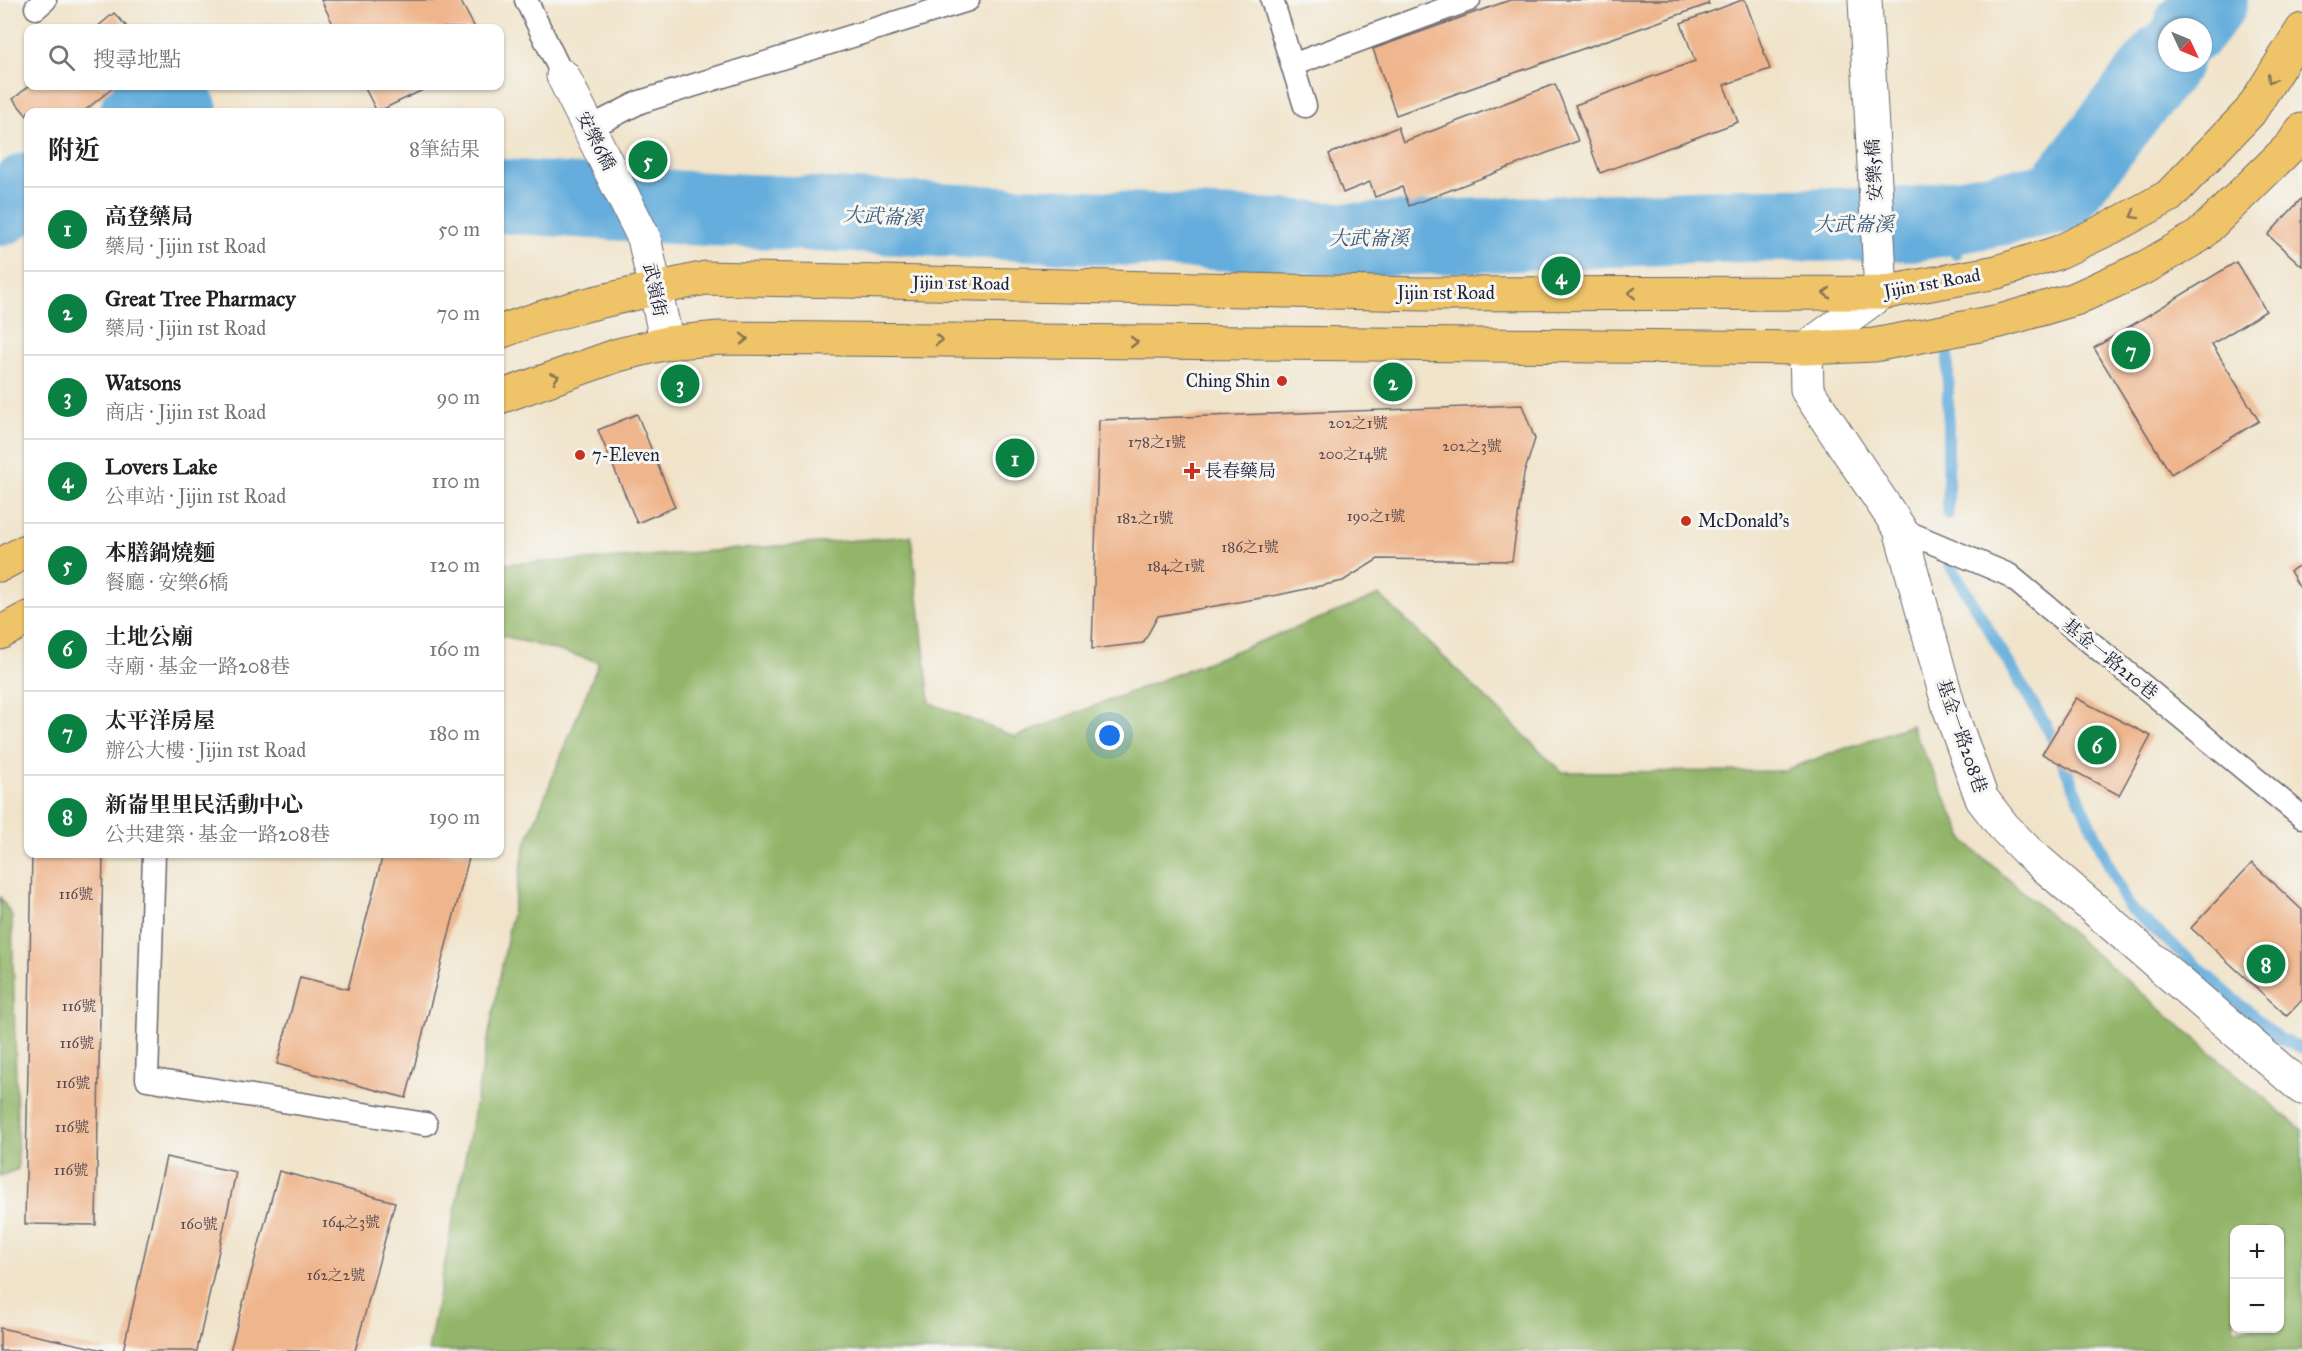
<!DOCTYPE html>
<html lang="zh-TW">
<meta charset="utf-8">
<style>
:root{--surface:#fff;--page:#f6f6f6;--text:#222;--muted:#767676;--line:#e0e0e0;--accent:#0b8043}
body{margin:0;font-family:"IM FELL Great Primer","Noto Serif TC",serif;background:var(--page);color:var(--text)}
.controls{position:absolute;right:18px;bottom:18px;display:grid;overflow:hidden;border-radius:12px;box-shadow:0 2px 4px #0004}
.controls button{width:54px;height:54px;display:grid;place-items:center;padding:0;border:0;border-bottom:2px solid var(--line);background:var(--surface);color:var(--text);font:30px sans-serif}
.compass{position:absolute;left:2158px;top:18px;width:54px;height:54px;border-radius:50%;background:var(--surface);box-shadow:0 2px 4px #0004;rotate:134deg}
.you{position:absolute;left:1110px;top:736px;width:21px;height:21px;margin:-15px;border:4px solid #fff;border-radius:50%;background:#1a73e8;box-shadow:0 0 0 9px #1a73e833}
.badge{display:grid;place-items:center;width:39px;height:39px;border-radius:50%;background:var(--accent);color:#fff;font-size:20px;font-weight:700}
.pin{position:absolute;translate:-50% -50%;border:3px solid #fff;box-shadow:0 2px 6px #0006}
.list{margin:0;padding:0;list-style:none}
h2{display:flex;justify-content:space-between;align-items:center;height:78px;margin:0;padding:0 24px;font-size:26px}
h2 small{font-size:20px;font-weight:400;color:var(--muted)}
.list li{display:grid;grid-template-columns:39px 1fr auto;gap:18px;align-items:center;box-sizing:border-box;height:84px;padding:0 24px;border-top:2px solid var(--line)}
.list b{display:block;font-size:22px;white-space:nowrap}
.list p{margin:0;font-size:20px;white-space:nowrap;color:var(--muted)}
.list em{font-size:20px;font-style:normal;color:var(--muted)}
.icon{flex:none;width:33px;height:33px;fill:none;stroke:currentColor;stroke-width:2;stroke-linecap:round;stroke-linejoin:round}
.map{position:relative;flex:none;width:2302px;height:1351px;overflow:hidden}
.search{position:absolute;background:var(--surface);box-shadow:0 2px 4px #0004;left:24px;top:24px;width:480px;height:66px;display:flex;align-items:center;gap:15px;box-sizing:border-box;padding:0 21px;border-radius:12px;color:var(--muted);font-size:22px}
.panel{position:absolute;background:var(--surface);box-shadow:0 2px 4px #0004;left:24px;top:108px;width:480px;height:750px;border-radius:12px}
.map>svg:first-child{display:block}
.forest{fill:#92b569;stroke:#5a6c52;stroke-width:1.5;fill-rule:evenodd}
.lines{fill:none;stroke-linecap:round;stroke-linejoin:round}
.stream{stroke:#65addc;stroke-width:12}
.river{stroke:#65addc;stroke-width:74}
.building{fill:#efb58c}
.service-casing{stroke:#6a666d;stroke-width:25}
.minor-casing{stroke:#6a666d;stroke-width:35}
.primary-casing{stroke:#6a666d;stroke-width:35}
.service{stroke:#fff;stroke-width:22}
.minor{stroke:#fff;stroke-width:33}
.primary{stroke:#efc469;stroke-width:33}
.oneway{stroke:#887352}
.poi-dot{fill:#c8321e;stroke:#f6f6f2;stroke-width:2}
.labels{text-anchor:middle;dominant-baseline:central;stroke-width:6;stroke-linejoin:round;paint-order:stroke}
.number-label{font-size:15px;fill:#55474f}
.street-label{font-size:18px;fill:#22223b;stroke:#f6f6f2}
.poi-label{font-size:18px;fill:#22223b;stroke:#f6f6f2;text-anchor:start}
.water-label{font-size:20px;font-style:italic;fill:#3d5a7b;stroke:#f6f6f2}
</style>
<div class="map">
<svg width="2302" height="1351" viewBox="0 0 2302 1351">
<rect width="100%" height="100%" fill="#f6f6f2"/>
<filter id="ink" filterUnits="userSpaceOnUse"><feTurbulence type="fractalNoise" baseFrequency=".0167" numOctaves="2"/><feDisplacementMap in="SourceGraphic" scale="12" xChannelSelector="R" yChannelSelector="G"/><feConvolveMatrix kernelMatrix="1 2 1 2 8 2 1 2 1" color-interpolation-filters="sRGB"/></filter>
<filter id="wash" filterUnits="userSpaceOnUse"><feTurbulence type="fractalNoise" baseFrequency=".008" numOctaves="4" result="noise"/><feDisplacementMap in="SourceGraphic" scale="24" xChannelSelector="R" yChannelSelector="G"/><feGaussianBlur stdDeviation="1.35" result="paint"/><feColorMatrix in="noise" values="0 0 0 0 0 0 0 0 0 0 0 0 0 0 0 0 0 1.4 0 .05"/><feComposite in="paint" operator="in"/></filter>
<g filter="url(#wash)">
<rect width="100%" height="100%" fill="#f0e3c9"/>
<!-- forest -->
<g class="forest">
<path d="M 911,536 L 930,703 L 1015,737 L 1380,595 L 1562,772 L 1782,771 L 1911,725 L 1967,844 L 2302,1130 L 2302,1351 L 428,1351 L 525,846 L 599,662 L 500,635 L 500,564 L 607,559 ZM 2234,1230 L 2280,1230 L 2280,1328 L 2234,1328 Z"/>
<polygon points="0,897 12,916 18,1169 0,1176"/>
</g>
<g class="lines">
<!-- stream -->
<g class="stream">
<polyline points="1956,254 1959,216"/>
<polyline points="1948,347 1948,514"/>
<polyline points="1948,561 2049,731 2127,905 2279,1039 2302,1048"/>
</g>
<!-- river -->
<g class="river">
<polyline points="2190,27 2211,0"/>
<polyline points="137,112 147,105 181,112"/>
<polyline points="500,196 687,208 1360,240 1744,225 1915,224 2057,198 2167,57"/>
<polyline points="0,209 28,189"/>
</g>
</g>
<g id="blocks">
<!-- building -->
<g class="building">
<polygon points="321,0 460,0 475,28 335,28"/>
<polygon points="1510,0 1707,0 1709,4 1396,115 1373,49"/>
<polygon points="1742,0 1745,0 1770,69 1724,85 1738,122 1600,173 1575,105 1695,61 1681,23"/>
<polygon points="114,13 128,28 96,28"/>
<polygon points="1555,84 1578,141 1409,206 1402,187 1375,197 1370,182 1343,193 1329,154 1398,127 1403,142"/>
<polygon points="29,86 115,86 83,112 28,112 28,117 13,99"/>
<polygon points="364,86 431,86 377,112"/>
<polygon points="2302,198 2302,266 2268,235"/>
<polygon points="2236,262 2266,311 2212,344 2259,421 2171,474 2094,348"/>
<polygon points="1522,405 1535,439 1524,474 1512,561 1378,559 1343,581 1278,595 1158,616 1143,643 1092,649 1099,420"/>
<polygon points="637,414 675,507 637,523 598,430"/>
<polygon points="2302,564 2302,592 2290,571"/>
<polygon points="2076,698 2151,736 2119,795 2042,754"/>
<polygon points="32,854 103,854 96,1225 25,1224"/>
<polygon points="383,854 470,854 406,1098 277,1064 300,977 348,989"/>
<polygon points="2252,863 2302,910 2302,1000 2287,1016 2191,928"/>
<polygon points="166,1157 236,1172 197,1351 123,1351"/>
<polygon points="279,1171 395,1202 355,1351 230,1351"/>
<polygon points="0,1328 104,1350 104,1351 0,1351"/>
</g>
</g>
</g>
<g filter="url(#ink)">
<use href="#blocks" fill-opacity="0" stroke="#6a666d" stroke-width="1.5"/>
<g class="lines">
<defs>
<g id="service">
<polyline points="526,0 563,76"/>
<polyline points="1272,0 1305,106"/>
<polyline points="36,8 45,0"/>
<polyline points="1292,65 1469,0"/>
<polyline points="589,128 640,102 968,0"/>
<polyline points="1900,529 2009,575 2302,817"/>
<polyline points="154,854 147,1079 426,1124"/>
</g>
<g id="minor">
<polyline points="1865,0 1881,293 1806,348 1807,390 1900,529 1949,707 1982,799 2003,826 2027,851 2302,1088"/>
<polyline points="563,76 644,238 667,343"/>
</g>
<g id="primary">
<path d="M 500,332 C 566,306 636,294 705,278 L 1423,294 L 1881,293 L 1997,272 L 2057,253 L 2114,226 L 2169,196 L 2250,112 L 2302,30"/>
<polyline points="500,397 618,355 667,343 719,338 1806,348 1874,345 2000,321 2075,299 2146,267 2199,236 2292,145 2302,130"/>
<polyline points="0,565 28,550"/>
<polyline points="0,633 28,618"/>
</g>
</defs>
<!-- service casing -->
<use href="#service" class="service-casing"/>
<!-- minor casing -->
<use href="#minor" class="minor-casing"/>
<!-- primary casing -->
<use href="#primary" class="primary-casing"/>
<!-- service -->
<use href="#service" class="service"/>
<!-- minor -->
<use href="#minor" class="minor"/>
<!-- primary -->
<use href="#primary" class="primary"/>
</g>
<!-- one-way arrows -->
<defs><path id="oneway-chevron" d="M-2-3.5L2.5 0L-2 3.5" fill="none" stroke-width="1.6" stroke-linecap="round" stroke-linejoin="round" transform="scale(1.5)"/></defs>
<g class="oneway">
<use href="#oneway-chevron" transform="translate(2271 79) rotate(122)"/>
<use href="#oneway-chevron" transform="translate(2134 215) rotate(151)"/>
<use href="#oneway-chevron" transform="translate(1632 293) rotate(180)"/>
<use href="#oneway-chevron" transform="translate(1827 293) rotate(180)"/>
<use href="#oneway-chevron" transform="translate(744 339)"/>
<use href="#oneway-chevron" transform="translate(939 340)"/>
<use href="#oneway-chevron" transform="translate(1134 342)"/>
<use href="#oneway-chevron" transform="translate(555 377) rotate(-19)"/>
</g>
</g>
<!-- markers -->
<g class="poi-dot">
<circle cx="1282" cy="381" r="6"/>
<circle cx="580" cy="455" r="6"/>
<path d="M1189 462h6v6h6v6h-6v6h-6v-6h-6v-6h6z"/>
<circle cx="1686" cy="521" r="6"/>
</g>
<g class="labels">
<!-- number labels -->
<g class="number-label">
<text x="1358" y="423">202之1號</text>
<text x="1157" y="442">178之1號</text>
<text x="1472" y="446">202之3號</text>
<text x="1353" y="454">200之14號</text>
<text x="1376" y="516">190之1號</text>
<text x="1145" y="518">182之1號</text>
<text x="1250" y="547">186之1號</text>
<text x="1176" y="566">184之1號</text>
<text x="76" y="894">116號</text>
<text x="79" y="1006">116號</text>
<text x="77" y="1043">116號</text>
<text x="73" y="1083">116號</text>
<text x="72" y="1127">116號</text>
<text x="71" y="1170">116號</text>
<text x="351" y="1222">164之3號</text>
<text x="199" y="1224">160號</text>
<text x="336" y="1275">162之2號</text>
</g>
<!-- street labels -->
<g class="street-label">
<text transform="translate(596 141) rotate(63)">安樂6橋</text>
<text transform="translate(1874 170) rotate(-93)">安樂5橋</text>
<text transform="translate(961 283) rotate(1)">Jijin 1st Road</text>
<text transform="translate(1932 283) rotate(-10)">Jijin 1st Road</text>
<text transform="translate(655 290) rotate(78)">武嶺街</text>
<text x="1446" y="293">Jijin 1st Road</text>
<text transform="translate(2110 659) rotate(39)">基金一路210巷</text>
<text transform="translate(1962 736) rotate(71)">基金一路208巷</text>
</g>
<!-- poi labels -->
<g class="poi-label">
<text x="1270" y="381" text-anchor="end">Ching Shin</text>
<text x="592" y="455">7-Eleven</text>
<text x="1204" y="471">長春藥局</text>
<text x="1698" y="521">McDonald's</text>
</g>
<!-- water labels -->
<g class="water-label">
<text transform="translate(883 216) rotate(3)">大武崙溪</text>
<text x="1854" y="224">大武崙溪</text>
<text x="1369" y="238">大武崙溪</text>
</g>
</g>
</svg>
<div class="controls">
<button>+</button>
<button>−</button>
</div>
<svg class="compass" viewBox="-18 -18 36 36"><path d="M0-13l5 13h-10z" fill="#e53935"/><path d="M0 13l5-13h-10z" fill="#767676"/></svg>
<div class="you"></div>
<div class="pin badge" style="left:1015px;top:458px">1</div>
<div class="pin badge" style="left:1393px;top:382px">2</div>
<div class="pin badge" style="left:680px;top:384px">3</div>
<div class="pin badge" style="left:1561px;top:276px">4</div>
<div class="pin badge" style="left:648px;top:160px">5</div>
<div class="pin badge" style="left:2097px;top:745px">6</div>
<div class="pin badge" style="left:2131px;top:350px">7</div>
<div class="pin badge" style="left:2266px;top:964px">8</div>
<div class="search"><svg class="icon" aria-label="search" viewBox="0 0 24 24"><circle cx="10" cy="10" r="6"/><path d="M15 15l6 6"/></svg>搜尋地點</div>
<section class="panel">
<h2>附近<small>8筆結果</small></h2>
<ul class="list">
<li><span class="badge">1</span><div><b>高登藥局</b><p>藥局 · Jijin 1st Road</p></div><em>50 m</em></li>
<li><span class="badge">2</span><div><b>Great Tree Pharmacy</b><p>藥局 · Jijin 1st Road</p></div><em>70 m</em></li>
<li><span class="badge">3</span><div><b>Watsons</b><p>商店 · Jijin 1st Road</p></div><em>90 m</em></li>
<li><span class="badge">4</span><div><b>Lovers Lake</b><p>公車站 · Jijin 1st Road</p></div><em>110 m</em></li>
<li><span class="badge">5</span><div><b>本膳鍋燒麵</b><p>餐廳 · 安樂6橋</p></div><em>120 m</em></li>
<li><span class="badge">6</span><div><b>土地公廟</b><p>寺廟 · 基金一路208巷</p></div><em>160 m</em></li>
<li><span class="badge">7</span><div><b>太平洋房屋</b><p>辦公大樓 · Jijin 1st Road</p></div><em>180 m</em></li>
<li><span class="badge">8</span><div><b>新崙里里民活動中心</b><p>公共建築 · 基金一路208巷</p></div><em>190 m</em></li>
</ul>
</section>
</div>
